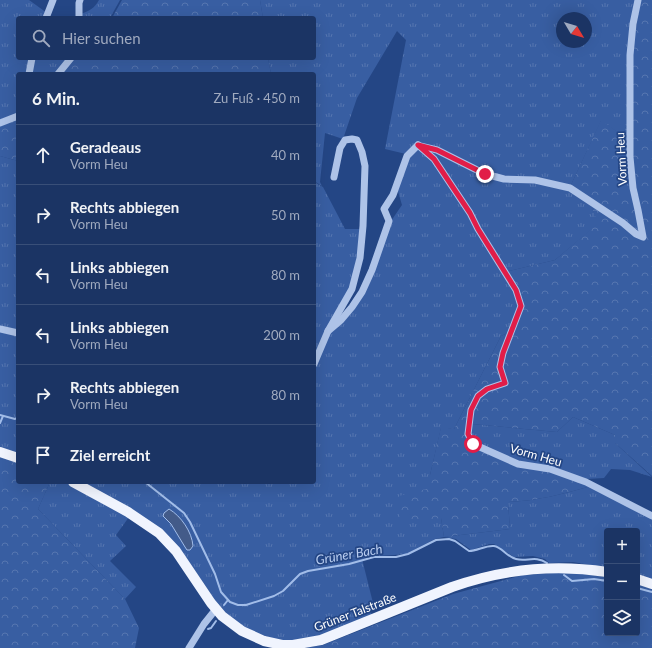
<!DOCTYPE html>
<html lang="de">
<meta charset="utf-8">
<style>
:root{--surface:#1b3464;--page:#283f6d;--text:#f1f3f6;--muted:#a0aabf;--line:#394f78}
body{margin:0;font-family:Lato,sans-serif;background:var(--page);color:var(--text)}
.controls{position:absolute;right:12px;bottom:12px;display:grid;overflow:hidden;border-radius:4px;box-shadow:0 4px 16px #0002}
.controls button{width:36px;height:36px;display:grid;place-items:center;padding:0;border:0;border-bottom:1px solid var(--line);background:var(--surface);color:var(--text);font:20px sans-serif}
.compass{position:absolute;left:556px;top:12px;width:36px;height:36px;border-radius:50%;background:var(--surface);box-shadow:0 4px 16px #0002;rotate:128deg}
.stop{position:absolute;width:12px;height:12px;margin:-9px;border:3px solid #e11d48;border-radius:50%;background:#fff}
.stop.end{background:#e11d48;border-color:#fff;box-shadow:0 1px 4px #0008}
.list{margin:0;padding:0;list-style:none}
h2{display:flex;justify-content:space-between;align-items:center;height:52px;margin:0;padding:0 16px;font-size:17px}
h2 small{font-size:13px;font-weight:400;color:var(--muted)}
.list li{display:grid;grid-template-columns:26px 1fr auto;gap:12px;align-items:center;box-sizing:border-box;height:60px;padding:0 16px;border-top:1px solid var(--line)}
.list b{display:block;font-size:15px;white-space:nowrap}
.list p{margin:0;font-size:13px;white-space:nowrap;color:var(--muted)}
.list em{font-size:13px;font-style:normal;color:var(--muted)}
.icon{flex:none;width:22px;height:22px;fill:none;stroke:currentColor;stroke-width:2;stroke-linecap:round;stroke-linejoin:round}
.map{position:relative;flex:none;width:652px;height:648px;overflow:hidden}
.search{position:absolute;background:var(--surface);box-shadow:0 4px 16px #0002;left:16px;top:16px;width:300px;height:44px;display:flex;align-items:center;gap:10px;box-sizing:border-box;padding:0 14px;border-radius:4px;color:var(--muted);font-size:15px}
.panel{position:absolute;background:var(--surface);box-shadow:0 4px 16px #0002;left:16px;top:72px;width:300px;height:412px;border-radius:4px}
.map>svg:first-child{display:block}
.grass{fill:url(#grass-tufts);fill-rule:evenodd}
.forest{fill:url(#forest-crowns)}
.water{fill:#435b89;stroke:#a2bde9}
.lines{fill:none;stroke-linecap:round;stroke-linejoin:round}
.stream{stroke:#a2bde9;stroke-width:2}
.minor{stroke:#aec3e8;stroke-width:7}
.major{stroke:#f0f4fe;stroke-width:10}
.route{stroke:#e11d48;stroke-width:5}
.labels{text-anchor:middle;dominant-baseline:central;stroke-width:3.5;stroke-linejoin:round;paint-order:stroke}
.street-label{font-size:12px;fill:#fff;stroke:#244685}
.water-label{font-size:13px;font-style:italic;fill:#b9cdf0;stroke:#244685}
</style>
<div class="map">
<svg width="652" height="648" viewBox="0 0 652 648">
<defs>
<pattern id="grass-tufts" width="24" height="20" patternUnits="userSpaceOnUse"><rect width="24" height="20" fill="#385ea2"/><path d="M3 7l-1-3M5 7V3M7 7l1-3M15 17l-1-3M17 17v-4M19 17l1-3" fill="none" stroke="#5676b0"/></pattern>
<pattern id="forest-crowns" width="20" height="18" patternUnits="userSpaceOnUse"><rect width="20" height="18" fill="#385ea2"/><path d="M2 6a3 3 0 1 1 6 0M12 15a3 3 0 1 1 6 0" fill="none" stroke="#5676b0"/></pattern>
</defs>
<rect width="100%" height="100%" fill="#244685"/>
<!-- grass -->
<g class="grass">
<polygon points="0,0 29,0 47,13 44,18 18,18 18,58 31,58 28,74 18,74 18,114 0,122"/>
<path d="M 99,0 L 120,0 L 110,18 L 80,18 L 80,14 C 88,12 95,8 99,0 Z"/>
<path d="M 260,0 L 637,0 L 630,119 L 622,135 L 601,121 L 570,187 L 504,178 L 417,144 L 406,154 L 385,149 L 406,40 L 397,31 L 357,98 L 343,139 L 325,133 L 320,182 L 322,186 L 314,181 L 314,74 L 271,74 L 268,58 L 314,58 L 314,18 L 263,18 ZM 562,18 L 586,18 L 586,42 L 562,42 Z"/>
<polygon points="33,58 70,58 57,74 30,74"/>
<path d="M 418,148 L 433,160 L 455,194 L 514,291 L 519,307 L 512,331 L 501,336 L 454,429 L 441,428 L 430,475 L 430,489 L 441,518 L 444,537 L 510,529 L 508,502 C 537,501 563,494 591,486 L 652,518 L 652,580 L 637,575 L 637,531 L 607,531 L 607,568 L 573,562 L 549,563 L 545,559 L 533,556 L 514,557 L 494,544 L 489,544 L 471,550 L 456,539 L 444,537 L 435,539 L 406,554 L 394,555 L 373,556 L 362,559 L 373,603 L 370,605 L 372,617 L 320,636 L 293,642 L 274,639 L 247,630 L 223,612 L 187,559 L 80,482 L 314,482 L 314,366 L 329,331 L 353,307 L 391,221 L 402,205 L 397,188 L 408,157 Z"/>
<polygon points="436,152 485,175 535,181 569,189 589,201 599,223 555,260 505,272 432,154"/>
<polygon points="0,156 18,161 18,331 0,327"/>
<polygon points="314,182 323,187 345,229 362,229 351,289 314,361"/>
<polygon points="0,332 18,336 18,454 0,449"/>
<polygon points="573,417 615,435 615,443 652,477 630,470 611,469 604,478 586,479 519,462 474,442 470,433 472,424 557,432"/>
<polygon points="50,482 65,482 129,517 116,535 126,546 110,561 136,587 125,599 38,509"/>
</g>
<!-- forest -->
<g class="forest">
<polygon points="122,0 260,0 263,18 112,18"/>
<path d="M 640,0 L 652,0 L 652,476 L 615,443 L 615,435 L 573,417 L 557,432 L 472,424 C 476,394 481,394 508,384 L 502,367 L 505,354 L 515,332 L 523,306 L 505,272 L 555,260 L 598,223 L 588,198 L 570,187 L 601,120 L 622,135 L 630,119 L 632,56 Z"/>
<polygon points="73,58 268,58 271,74 59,74"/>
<polygon points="18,118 18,161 0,156 0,125"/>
<path d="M 512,331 L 502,352 L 502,381 L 486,388 L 469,410 L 472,445 L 591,486 C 563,494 537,501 508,502 L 510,529 L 444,537 L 441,518 L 400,523 L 399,496 L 430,488 L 430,475 L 441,427 L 454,429 L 501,336 Z"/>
<polygon points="0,455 18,461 18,482 50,482 38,509 125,599 139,628 135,648 0,648"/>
<polygon points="568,572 607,577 607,633 637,633 637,584 652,589 652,648 304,648 323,645 453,594 523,575"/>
</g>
<!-- water -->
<path class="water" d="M 169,509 C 181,516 192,532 193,546 L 190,550 L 187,550 L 185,547 L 171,524 L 163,516 L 164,513 Z"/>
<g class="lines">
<!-- stream -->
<g class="stream">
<polyline points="0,415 15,419 18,417"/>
<polyline points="0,423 3,416"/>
<path d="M 145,482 L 184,513 L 190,522 L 215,574 L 221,592 L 230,602 L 238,605 L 246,605 L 274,596 L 283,591 L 300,574 L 308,571 L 349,564 L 374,557 L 396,557 L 408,554 L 436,540 L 449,539 L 455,541 L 469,551 C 477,551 486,545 494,546 C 502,547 507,557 516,559 C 527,562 535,555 547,563"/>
<polyline points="564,575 572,581 594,579 607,581"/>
<polyline points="637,588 652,592"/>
<polyline points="224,605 228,600"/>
<polyline points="208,629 211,628 216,621"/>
</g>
<!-- minor -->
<g class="minor">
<polyline points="46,18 53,0"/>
<polyline points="79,18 79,3 80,0"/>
<polyline points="29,74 32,58"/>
<polyline points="58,74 71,58"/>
<polyline points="0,123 18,116"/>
<polyline points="418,145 434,159 470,213 478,229 516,290 521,306 503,353 500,367 505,383 487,389 478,396 471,410 468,434 473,444 518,464 550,469 586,482 652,516"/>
<polyline points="420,146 437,150 485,174 504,179 535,180 570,188 623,223 636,234 643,237 638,210 633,188 630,157 630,55 633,24 638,0"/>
<polyline points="0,329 18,333"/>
<polyline points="328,331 352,289 360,258 363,226 365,166 362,152 357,140 352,139 345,140 340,148 334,177"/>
<polyline points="314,364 328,331 341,320 352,307 362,292 372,270 389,221 384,209 393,195 407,156 418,145"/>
<polyline points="189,648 204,624 216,609"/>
</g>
<!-- major -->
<g class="major">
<polyline points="0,452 18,458"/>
<path d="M 73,482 L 128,512 L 159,533 L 176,551 L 211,603 L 222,616 L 242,631 L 264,641 L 282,645 L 293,645 L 321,640 L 452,587 C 503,569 554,564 607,572"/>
<polyline points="637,579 652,584"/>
</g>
</g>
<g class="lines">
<!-- route -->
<polyline class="route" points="473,444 468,434 471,410 478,396 487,389 505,383 500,367 503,353 521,306 516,290 478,229 470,213 434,159 418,145 437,150 485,174"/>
</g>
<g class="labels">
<!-- street labels -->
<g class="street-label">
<text transform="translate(621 159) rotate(-93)">Vorm Heu</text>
<text transform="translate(536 455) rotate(16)">Vorm Heu</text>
<text transform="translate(355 612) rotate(-21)">Grüner Talstraße</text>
</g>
<!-- water labels -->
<g class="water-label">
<text transform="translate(349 554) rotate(-10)">Grüner Bach</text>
</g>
</g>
</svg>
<div class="controls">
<button>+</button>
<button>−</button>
<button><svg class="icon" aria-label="layers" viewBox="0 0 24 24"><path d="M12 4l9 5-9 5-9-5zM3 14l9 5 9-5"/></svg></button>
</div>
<svg class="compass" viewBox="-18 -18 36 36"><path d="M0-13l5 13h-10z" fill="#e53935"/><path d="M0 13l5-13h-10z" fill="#a0aabf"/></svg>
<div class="stop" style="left:473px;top:444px"></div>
<div class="stop end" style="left:485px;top:174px"></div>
<div class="search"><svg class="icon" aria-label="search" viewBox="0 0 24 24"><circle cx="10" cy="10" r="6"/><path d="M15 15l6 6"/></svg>Hier suchen</div>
<section class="panel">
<h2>6 Min.<small>Zu Fuß · 450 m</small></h2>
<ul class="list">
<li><svg class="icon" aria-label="ahead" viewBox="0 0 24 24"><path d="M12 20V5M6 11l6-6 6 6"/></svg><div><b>Geradeaus</b><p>Vorm Heu</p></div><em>40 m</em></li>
<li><svg class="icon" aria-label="right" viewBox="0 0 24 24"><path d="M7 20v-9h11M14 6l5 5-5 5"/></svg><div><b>Rechts abbiegen</b><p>Vorm Heu</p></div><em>50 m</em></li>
<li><svg class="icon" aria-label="left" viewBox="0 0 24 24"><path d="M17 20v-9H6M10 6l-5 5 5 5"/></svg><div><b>Links abbiegen</b><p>Vorm Heu</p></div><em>80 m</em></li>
<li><svg class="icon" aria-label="left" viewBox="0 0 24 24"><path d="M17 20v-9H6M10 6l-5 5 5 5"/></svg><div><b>Links abbiegen</b><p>Vorm Heu</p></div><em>200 m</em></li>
<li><svg class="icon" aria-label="right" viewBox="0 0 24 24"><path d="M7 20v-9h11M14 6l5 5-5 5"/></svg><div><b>Rechts abbiegen</b><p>Vorm Heu</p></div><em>80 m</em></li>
<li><svg class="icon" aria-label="arrive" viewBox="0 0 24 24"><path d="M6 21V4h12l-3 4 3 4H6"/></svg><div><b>Ziel erreicht</b></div></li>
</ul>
</section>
</div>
